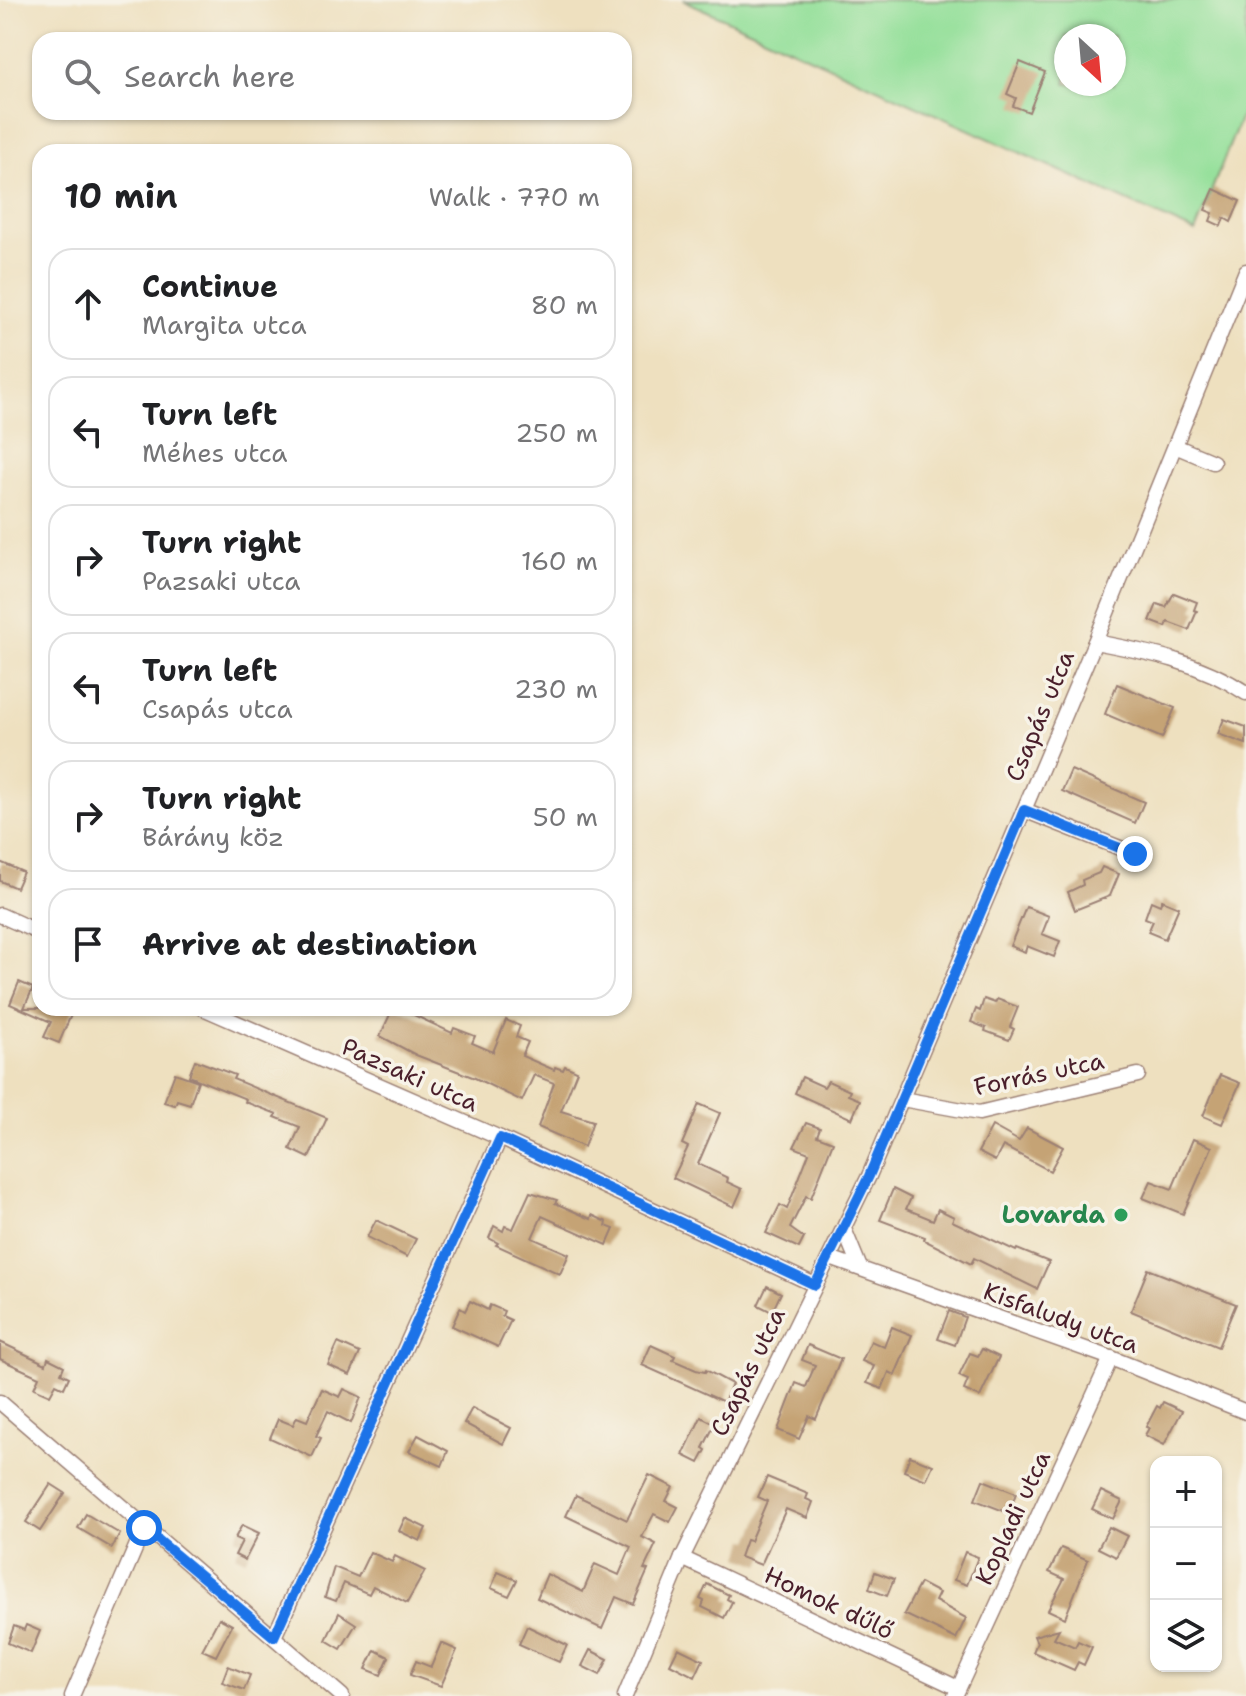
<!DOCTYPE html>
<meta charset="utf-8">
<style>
:root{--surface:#fff;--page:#f2f2f2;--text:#202124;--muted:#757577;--line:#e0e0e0}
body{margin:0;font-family:"Shantell Sans",sans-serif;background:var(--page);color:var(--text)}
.controls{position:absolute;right:24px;bottom:24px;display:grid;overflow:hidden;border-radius:16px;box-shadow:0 2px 6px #0004}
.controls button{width:72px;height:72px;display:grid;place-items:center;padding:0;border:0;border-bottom:2px solid var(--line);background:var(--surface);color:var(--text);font:40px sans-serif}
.compass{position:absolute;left:1054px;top:24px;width:72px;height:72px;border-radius:50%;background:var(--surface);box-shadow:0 2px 6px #0004;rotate:154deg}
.stop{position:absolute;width:24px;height:24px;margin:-18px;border:6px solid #1a73e8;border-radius:50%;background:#fff}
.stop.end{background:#1a73e8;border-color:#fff;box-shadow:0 2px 8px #0008}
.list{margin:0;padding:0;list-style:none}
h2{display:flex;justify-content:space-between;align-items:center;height:104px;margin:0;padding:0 32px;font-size:34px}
h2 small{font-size:26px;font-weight:400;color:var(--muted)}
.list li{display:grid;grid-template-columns:52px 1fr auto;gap:24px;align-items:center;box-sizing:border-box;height:112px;margin:0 16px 16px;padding:0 16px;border:2px solid var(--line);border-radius:24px}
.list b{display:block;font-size:30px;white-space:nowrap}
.list p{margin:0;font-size:26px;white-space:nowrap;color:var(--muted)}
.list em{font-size:26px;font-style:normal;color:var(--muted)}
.icon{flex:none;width:44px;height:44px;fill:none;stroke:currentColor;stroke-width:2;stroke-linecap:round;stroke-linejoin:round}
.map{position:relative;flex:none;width:1246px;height:1696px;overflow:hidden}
.search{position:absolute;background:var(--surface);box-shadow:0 2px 6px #0004;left:32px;top:32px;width:600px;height:88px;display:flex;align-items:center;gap:20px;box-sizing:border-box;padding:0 28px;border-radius:24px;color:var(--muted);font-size:30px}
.panel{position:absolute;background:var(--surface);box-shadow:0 2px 6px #0004;left:32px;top:144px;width:600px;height:872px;border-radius:24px}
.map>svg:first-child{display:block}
.green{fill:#96e09b;stroke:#708063;stroke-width:2;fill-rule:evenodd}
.building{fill:#c5a375}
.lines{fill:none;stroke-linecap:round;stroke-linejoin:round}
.minor-casing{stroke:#9c8075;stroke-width:17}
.minor{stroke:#fff;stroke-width:14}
.route{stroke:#1a73e8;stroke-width:10}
.leisure-dot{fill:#2e9e5b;stroke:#f7f3e8;stroke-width:3}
.labels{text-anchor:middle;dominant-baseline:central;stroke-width:7;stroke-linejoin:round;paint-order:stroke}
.street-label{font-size:24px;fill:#4a1f2b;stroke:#f7f3e8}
.leisure-label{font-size:24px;font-weight:bold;fill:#27864d;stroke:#f7f3e8;text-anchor:end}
</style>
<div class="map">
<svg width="1246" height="1696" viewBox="0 0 1246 1696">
<rect width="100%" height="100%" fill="#f7f3e8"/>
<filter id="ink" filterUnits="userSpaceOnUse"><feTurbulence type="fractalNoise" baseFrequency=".0125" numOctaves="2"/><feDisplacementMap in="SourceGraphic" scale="16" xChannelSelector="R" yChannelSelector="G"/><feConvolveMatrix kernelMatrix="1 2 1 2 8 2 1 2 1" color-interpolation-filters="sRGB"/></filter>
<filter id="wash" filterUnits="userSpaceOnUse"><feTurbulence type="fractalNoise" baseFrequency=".006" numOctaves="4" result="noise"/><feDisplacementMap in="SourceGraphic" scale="32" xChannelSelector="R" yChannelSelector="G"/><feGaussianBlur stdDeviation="1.8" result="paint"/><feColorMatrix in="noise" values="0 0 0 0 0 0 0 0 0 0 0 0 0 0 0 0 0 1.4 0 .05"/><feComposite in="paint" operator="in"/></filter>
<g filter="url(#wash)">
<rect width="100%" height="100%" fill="#eee0bf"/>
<!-- green -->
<path class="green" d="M 683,0 L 1246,0 L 1246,104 L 1195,232 ZM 1066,36 L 1114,36 L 1114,84 L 1066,84 Z"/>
<g id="blocks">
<!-- building -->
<g class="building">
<polygon points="1020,62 1045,72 1029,112 1013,106 1016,98 1007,94"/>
<polygon points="1214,189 1240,201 1231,222 1224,218 1221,226 1210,221 1213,213 1205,210"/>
<polygon points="1174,593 1197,602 1194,610 1197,611 1189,630 1168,622 1166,627 1150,621 1157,604 1166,607"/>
<polygon points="1117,684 1175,708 1162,738 1105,714"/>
<polygon points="1224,719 1246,727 1246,744 1218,734"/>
<polygon points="1071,770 1144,802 1135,823 1062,791"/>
<polygon points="0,862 23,872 16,888 0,881"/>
<polygon points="1102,867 1119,874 1110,896 1075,910 1068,892 1083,885 1082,880 1099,873"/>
<polygon points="1162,900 1179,907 1165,939 1148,932 1153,921 1145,918 1151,901 1160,905"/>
<polygon points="1026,907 1049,916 1042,934 1060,941 1054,957 1027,946 1025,952 1010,946"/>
<polygon points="19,982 33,988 24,1008 74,1008 59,1043 44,1037 51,1022 10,1004"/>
<polygon points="984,999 995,1003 997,999 1018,1007 1010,1027 1014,1029 1009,1040 985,1031 986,1028 971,1022 976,1009 980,1011"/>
<polygon points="393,1008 399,1008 452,1033 454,1028 475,1036 472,1043 493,1052 506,1020 520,1026 516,1037 528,1042 522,1056 554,1070 555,1067 563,1070 565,1066 577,1071 561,1111 593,1121 584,1147 538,1127 554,1083 534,1075 522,1101 475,1078 416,1055 380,1036"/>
<polygon points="195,1060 235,1075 233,1079 327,1118 309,1158 290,1149 300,1127 275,1117 277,1114 245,1102 246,1099 189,1076"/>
<polygon points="175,1073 198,1081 190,1104 177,1100 175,1105 164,1102"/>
<polygon points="1220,1075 1240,1083 1222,1124 1203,1116"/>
<polygon points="802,1077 824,1087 828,1081 850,1091 848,1095 860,1100 852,1119 795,1093"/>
<polygon points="699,1104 720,1113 698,1164 728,1178 727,1182 742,1189 734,1207 673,1178 688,1147 682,1144"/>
<polygon points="806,1123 820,1128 817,1136 833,1142 811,1198 806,1196 790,1228 804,1238 799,1248 766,1233 780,1205 787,1209 809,1153 794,1147"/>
<polygon points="992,1126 1019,1141 1027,1128 1063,1147 1050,1171 1003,1146 995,1161 978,1152"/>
<polygon points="1193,1139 1212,1147 1183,1214 1143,1198 1151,1181 1172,1189"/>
<polygon points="893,1189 911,1198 906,1209 933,1220 938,1209 954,1217 952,1221 1016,1251 1017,1249 1049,1262 1037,1289 974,1258 971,1264 924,1240 925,1237 880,1220"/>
<polygon points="530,1192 557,1200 555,1203 591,1219 592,1215 607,1222 606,1226 614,1229 607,1245 542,1216 532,1238 569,1254 560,1274 496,1245 498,1243 489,1238 494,1226 503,1231 505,1226 513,1229"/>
<polygon points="376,1220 416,1239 407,1257 367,1237"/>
<polygon points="1148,1269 1236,1304 1218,1347 1131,1311"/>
<polygon points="767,1286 781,1293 772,1312 758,1305"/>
<polygon points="470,1301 488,1310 490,1305 504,1311 502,1316 511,1320 498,1347 452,1326 460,1308 465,1311"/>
<polygon points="949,1311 965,1317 955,1345 938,1339"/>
<polygon points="892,1327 912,1335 895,1375 889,1372 882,1389 867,1383 874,1366 862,1361 871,1341 884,1347"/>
<polygon points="0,1342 46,1364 48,1358 64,1366 61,1373 69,1377 64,1388 56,1384 50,1395 34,1388 39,1377 0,1359"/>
<polygon points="338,1343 360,1353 350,1375 328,1365"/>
<polygon points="651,1345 675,1356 673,1360 696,1370 705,1372 706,1370 732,1384 724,1402 642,1365"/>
<polygon points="808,1345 841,1359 816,1419 809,1416 799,1439 778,1430 796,1383 806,1387 815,1365 802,1360"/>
<polygon points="982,1349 999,1357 980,1397 964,1390 968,1380 959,1376 970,1353 978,1356"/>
<polygon points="322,1389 340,1397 344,1389 361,1397 351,1423 328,1411 316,1436 321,1438 312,1457 270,1438 278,1419 293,1425 297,1417 307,1421"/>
<polygon points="1163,1402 1182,1411 1164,1445 1145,1435 1149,1428 1146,1427 1157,1406 1160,1408"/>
<polygon points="472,1408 511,1428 503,1444 464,1423"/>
<polygon points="701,1417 715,1424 703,1448 706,1450 699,1463 683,1455"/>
<polygon points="418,1435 448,1451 442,1466 409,1451"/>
<polygon points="910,1456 933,1465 926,1480 904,1471"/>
<polygon points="649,1475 673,1487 666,1501 678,1507 670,1522 654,1514 642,1537 656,1544 644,1569 648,1570 633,1604 616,1597 602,1629 537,1598 547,1574 583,1592 595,1564 619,1575 631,1547 566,1516 576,1495 627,1520"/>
<polygon points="767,1477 808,1494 806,1499 813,1502 807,1518 786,1509 761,1565 740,1557 746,1540 750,1541 767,1501 758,1497"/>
<polygon points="983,1480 1016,1493 1009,1513 975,1500"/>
<polygon points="51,1484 65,1493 40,1531 26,1522"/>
<polygon points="1101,1491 1122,1501 1113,1519 1092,1509"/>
<polygon points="86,1514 120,1534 112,1548 78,1528"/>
<polygon points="405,1518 426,1528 420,1541 399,1531"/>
<polygon points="242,1525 259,1533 245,1560 235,1555 242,1541 235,1538"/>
<polygon points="1109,1527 1127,1536 1116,1557 1098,1548"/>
<polygon points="1061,1548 1088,1560 1065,1618 1048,1610 1064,1579 1049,1572"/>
<polygon points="370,1552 392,1562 395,1556 425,1571 407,1603 373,1586 369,1594 344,1583 336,1601 325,1597 334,1567 358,1577"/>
<polygon points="965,1552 978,1557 967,1585 954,1580"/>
<polygon points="498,1572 517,1580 509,1596 491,1588"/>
<polygon points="875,1572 894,1579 887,1596 869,1589"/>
<polygon points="920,1583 939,1593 935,1601 966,1618 956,1639 904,1614"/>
<polygon points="707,1584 729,1595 727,1599 732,1602 724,1618 702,1607 704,1601 700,1599"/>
<polygon points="339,1613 356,1624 341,1649 326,1640"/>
<polygon points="219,1618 232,1625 216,1656 202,1650"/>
<polygon points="26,1625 40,1631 31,1653 8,1643 14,1626 24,1630"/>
<polygon points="527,1626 567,1645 559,1662 519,1644"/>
<polygon points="1059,1629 1054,1638 1075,1647 1078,1641 1092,1647 1084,1665 1078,1662 1074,1670 1033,1652 1037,1643 1034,1636"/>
<polygon points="441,1643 457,1650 441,1686 410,1675 416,1661 431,1667"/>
<polygon points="678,1648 703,1660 695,1677 670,1664"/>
<polygon points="375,1650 389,1657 381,1675 366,1669"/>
<polygon points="590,1650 608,1659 600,1675 582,1666"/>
<polygon points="228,1666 250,1675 244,1690 222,1682"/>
</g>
</g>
</g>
<g filter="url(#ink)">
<use href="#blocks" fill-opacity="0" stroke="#9c8075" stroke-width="2"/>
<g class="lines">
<defs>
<g id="minor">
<polyline points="1175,446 1213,462"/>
<path d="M 1095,642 C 1148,652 1200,662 1246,693"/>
<polyline points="1024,810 1135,854"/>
<polyline points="0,915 40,933"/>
<polyline points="203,1008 500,1138 815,1285"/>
<polyline points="902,1099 979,1113 1138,1075"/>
<polyline points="844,1229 860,1268"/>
<polyline points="830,1258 1111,1358 1246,1412"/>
<polyline points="0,1402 342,1696"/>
<polyline points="682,1558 958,1688"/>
<polyline points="274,1637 500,1138"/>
<polyline points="72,1696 144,1528"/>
<polyline points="625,1696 682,1558 869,1176 1095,642 1246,271"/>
<polyline points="955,1696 1111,1358"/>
</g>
</defs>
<!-- minor casing -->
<use href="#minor" class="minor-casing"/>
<!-- minor -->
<use href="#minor" class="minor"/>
</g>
</g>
<g class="lines" filter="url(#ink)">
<!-- route -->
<polyline class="route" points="144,1528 274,1637 500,1138 815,1285 869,1176 1024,810 1135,854"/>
</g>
<!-- markers -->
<circle class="leisure-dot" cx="1121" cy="1215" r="8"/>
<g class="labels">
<!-- street labels -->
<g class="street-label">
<text transform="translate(1040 716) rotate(-67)">Csapás utca</text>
<text transform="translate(1039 1074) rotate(-12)">Forrás utca</text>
<text transform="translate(410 1075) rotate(24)">Pazsaki utca</text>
<text transform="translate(1061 1318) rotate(20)">Kisfaludy utca</text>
<text transform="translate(748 1372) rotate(-64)">Csapás utca</text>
<text transform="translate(1013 1518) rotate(-65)">Kopladi utca</text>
<text transform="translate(829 1603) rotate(25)">Homok dűlő</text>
</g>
<!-- leisure labels -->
<g class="leisure-label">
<text x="1105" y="1215">Lovarda</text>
</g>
</g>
</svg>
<div class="controls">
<button>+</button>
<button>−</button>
<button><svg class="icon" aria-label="layers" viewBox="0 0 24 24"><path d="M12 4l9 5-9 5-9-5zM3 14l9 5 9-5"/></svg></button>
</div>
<svg class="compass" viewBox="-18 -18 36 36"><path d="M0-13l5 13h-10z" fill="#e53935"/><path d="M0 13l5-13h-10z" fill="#757577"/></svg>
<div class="stop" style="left:144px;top:1528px"></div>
<div class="stop end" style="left:1135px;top:854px"></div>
<div class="search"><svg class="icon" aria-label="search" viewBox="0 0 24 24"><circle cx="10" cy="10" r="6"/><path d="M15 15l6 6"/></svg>Search here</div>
<section class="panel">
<h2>10 min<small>Walk · 770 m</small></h2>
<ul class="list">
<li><svg class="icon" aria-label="ahead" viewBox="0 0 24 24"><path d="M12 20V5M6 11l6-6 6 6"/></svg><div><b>Continue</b><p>Margita utca</p></div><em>80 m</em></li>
<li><svg class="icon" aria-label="left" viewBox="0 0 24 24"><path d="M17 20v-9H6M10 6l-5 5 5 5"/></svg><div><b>Turn left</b><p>Méhes utca</p></div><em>250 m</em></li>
<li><svg class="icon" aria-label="right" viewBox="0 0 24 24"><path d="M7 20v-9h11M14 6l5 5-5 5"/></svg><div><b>Turn right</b><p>Pazsaki utca</p></div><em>160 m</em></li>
<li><svg class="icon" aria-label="left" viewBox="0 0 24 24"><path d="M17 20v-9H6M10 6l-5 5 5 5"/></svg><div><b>Turn left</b><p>Csapás utca</p></div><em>230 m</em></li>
<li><svg class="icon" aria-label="right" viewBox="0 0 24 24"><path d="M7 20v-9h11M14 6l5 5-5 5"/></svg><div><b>Turn right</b><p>Bárány köz</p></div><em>50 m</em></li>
<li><svg class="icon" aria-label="arrive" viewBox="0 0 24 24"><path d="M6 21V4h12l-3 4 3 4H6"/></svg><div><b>Arrive at destination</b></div></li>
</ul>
</section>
</div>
